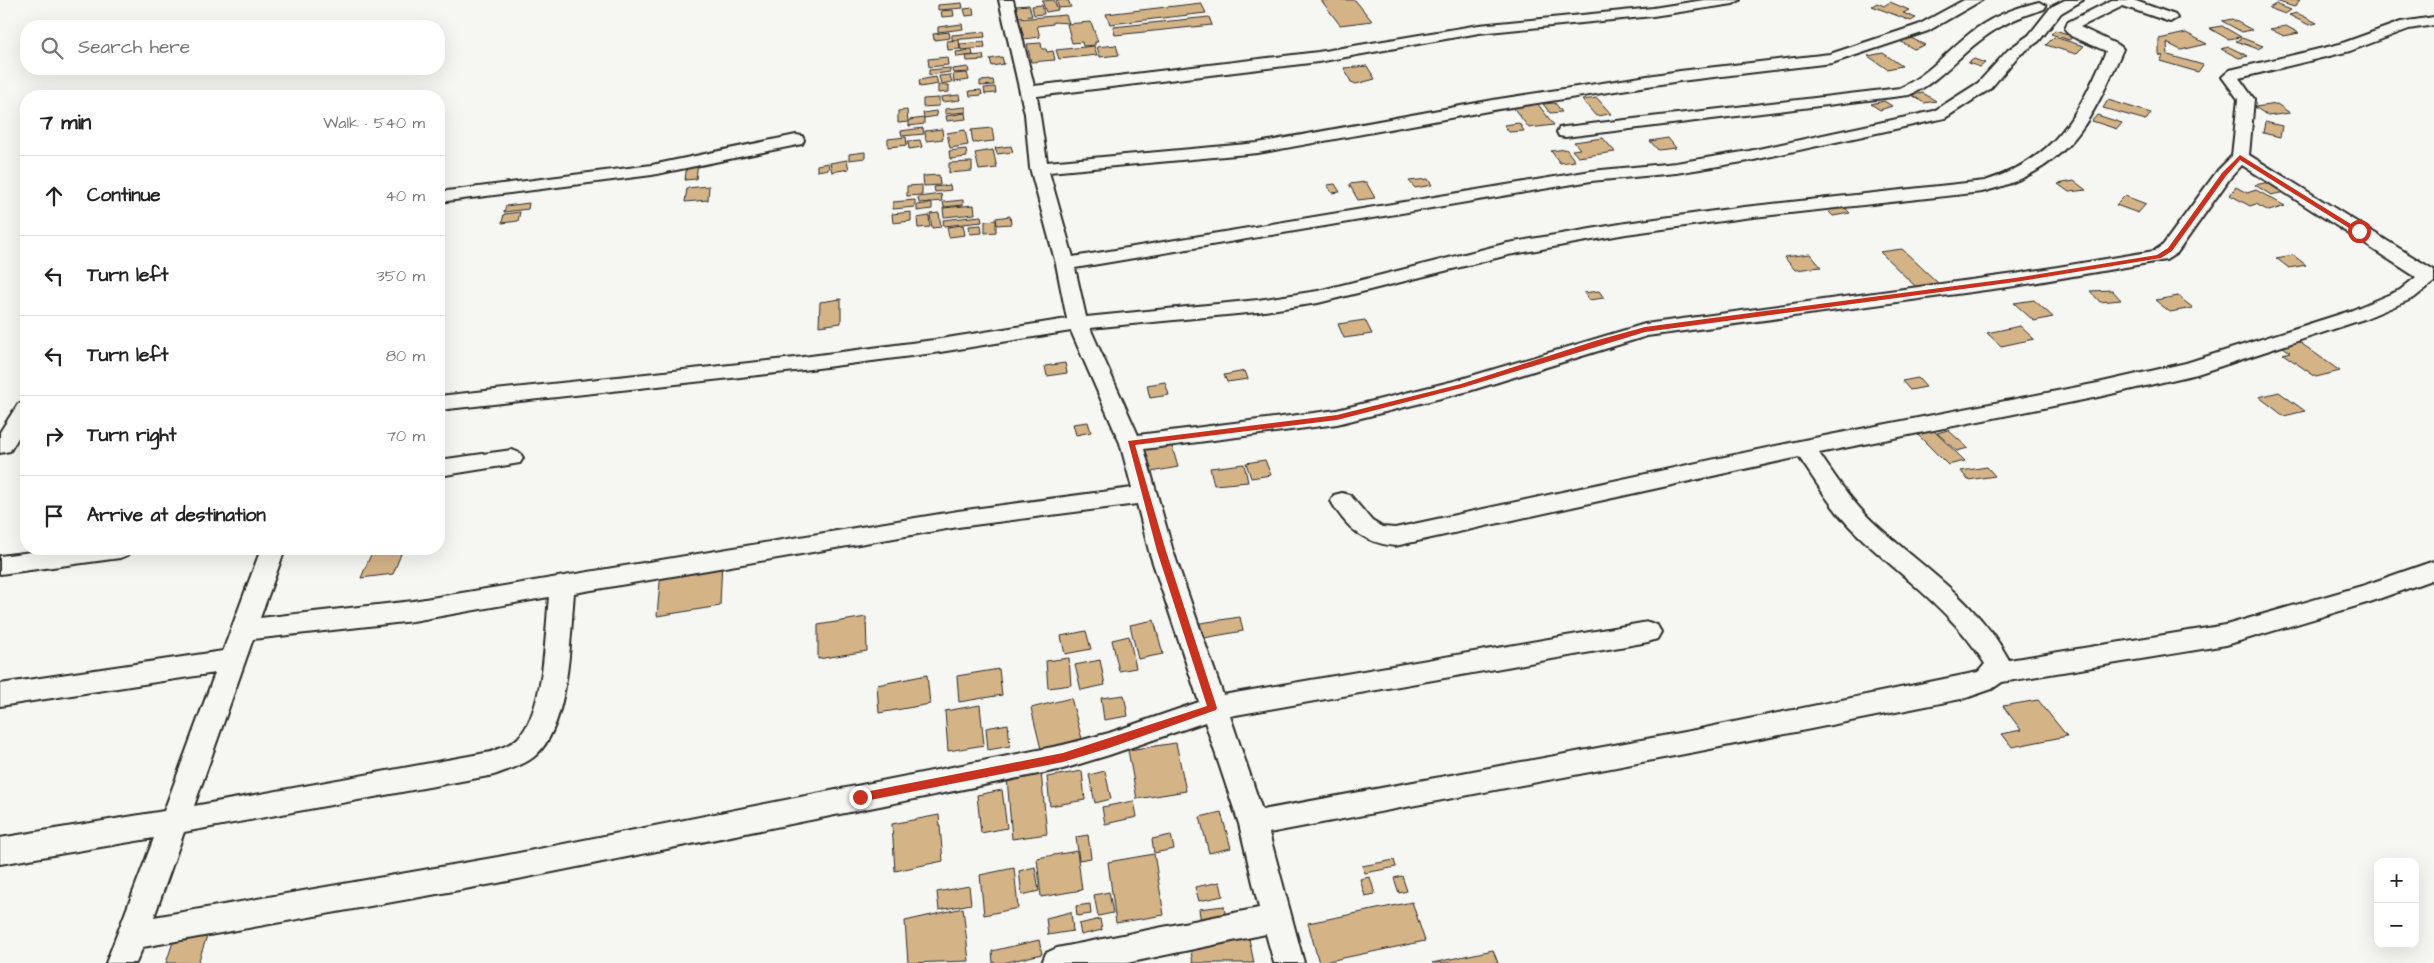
<!DOCTYPE html>
<meta charset="utf-8">
<style>
:root{--surface:#fff;--page:#f6f6f6;--text:#222;--muted:#767676;--line:#e0e0e0}
body{margin:0;font-family:"Architects Daughter",sans-serif;background:var(--page);color:var(--text)}
.controls{position:absolute;right:15px;bottom:15px;display:grid;overflow:hidden;border-radius:10px;box-shadow:0 5px 20px #0002}
.controls button{width:45px;height:45px;display:grid;place-items:center;padding:0;border:0;border-bottom:1px solid var(--line);background:var(--surface);color:var(--text);font:25px sans-serif}
.stop{position:absolute;width:15px;height:15px;margin:-11px;border:4px solid #c8321e;border-radius:50%;background:#fff}
.stop.end{background:#c8321e;border-color:#fff;box-shadow:0 1px 5px #0008}
.list{margin:0;padding:0;list-style:none}
h2{display:flex;justify-content:space-between;align-items:center;height:65px;margin:0;padding:0 20px;font-size:21px}
h2 small{font-size:16px;font-weight:400;color:var(--muted)}
.list li{display:grid;grid-template-columns:32px 1fr auto;gap:15px;align-items:center;box-sizing:border-box;height:80px;padding:0 20px;border-top:1px solid var(--line)}
.list b{display:block;font-size:19px;white-space:nowrap}
.list em{font-size:16px;font-style:normal;color:var(--muted)}
.icon{flex:none;width:28px;height:28px;fill:none;stroke:currentColor;stroke-width:2;stroke-linecap:round;stroke-linejoin:round}
.map{position:relative;flex:none;width:2434px;height:963px;overflow:hidden}
.search{position:absolute;background:var(--surface);box-shadow:0 5px 20px #0002;left:20px;top:20px;width:425px;height:55px;display:flex;align-items:center;gap:12px;box-sizing:border-box;padding:0 18px;border-radius:20px;color:var(--muted);font-size:19px}
.panel{position:absolute;background:var(--surface);box-shadow:0 5px 20px #0002;left:20px;top:90px;width:425px;height:465px;border-radius:20px}
.map>svg:first-child{display:block}
.building{fill:#d4b387;stroke:#2b2b2b}
.lines{fill:none;stroke-linecap:round;stroke-linejoin:round}
.minor-casing{stroke:#2b2b2b;stroke-width:4}
.minor{fill:#f6f6f2;fill-rule:evenodd}
.route{fill:#c8321e}
</style>
<div class="map">
<svg width="2434" height="963" viewBox="0 0 2434 963">
<rect width="100%" height="100%" fill="#f6f6f2"/>
<filter id="ink" filterUnits="userSpaceOnUse"><feTurbulence type="fractalNoise" baseFrequency=".02" numOctaves="2"/><feDisplacementMap in="SourceGraphic" scale="10" xChannelSelector="R" yChannelSelector="G"/><feConvolveMatrix kernelMatrix="1 2 1 2 8 2 1 2 1" color-interpolation-filters="sRGB"/></filter>
<g filter="url(#ink)">
<!-- building -->
<g class="building">
<polygon points="1054,0 1058,10 1046,12 1042,1"/>
<polygon points="1056,0 1068,0 1071,7 1059,8"/>
<polygon points="1321,0 1355,0 1372,21 1340,25"/>
<polygon points="2273,0 2300,0 2294,7"/>
<polygon points="1890,2 1909,10 1903,13 1916,18 1911,21 1872,6 1877,3 1884,6"/>
<polygon points="962,3 963,8 938,10 938,5"/>
<polygon points="1201,3 1206,13 1110,24 1106,14"/>
<polygon points="2276,4 2291,10 2285,14 2269,8"/>
<polygon points="1029,5 1032,16 1019,17 1016,6"/>
<polygon points="1042,5 1044,14 1034,15 1032,6"/>
<polygon points="973,8 974,15 966,16 964,9"/>
<polygon points="953,10 954,16 942,17 941,11"/>
<polygon points="2297,13 2317,23 2309,25 2289,15"/>
<polygon points="1066,15 1069,23 1053,22 1053,24 1037,26 1040,37 1024,39 1018,19"/>
<polygon points="1209,17 1212,25 1115,35 1113,27"/>
<polygon points="2232,19 2252,30 2242,32 2222,21"/>
<polygon points="1091,22 1098,42 1095,42 1095,45 1083,46 1082,42 1072,43 1067,24"/>
<polygon points="962,24 963,29 938,32 938,27"/>
<polygon points="2222,26 2241,37 2228,39 2209,28"/>
<polygon points="2286,26 2299,33 2284,36 2270,29"/>
<polygon points="2055,30 2074,36 2069,40 2051,34"/>
<polygon points="949,32 950,38 934,40 933,34"/>
<polygon points="984,32 985,37 952,40 952,35"/>
<polygon points="2186,33 2207,44 2181,50 2167,43 2168,55 2203,65 2198,72 2160,61 2163,56 2159,55 2159,39"/>
<polygon points="1909,37 1925,45 1914,49 1898,40"/>
<polygon points="2054,37 2084,46 2076,54 2046,45"/>
<polygon points="2242,38 2263,46 2258,49 2236,41"/>
<polygon points="959,40 960,49 948,50 947,41"/>
<polygon points="984,42 985,48 961,50 960,44"/>
<polygon points="1041,43 1042,49 1046,49 1047,52 1053,51 1055,60 1031,62 1027,44"/>
<polygon points="1116,45 1119,55 1100,57 1097,47"/>
<polygon points="1094,46 1097,55 1059,59 1056,50"/>
<polygon points="2229,47 2248,56 2239,58 2221,49"/>
<polygon points="972,50 973,55 957,57 956,52"/>
<polygon points="1883,53 1902,66 1887,69 1868,56"/>
<polygon points="983,55 984,60 967,61 966,56"/>
<polygon points="947,57 948,65 929,67 928,59"/>
<polygon points="1002,57 1004,64 992,66 990,59"/>
<polygon points="1974,59 1985,63 1980,67 1968,63"/>
<polygon points="1367,66 1375,79 1356,84 1351,82 1344,68"/>
<polygon points="968,67 969,72 953,73 952,69"/>
<polygon points="950,68 950,72 929,75 929,70"/>
<polygon points="967,73 969,80 954,82 953,74"/>
<polygon points="950,75 952,82 941,84 939,76"/>
<polygon points="936,77 938,84 920,87 919,80"/>
<polygon points="993,80 994,85 980,86 980,81"/>
<polygon points="938,85 949,85 949,92 938,93"/>
<polygon points="995,87 996,93 985,94 984,88"/>
<polygon points="981,90 982,95 970,96 969,91"/>
<polygon points="1923,93 1936,101 1924,103 1912,95"/>
<polygon points="959,95 960,100 942,102 941,97"/>
<polygon points="939,98 939,106 923,107 923,99"/>
<polygon points="1597,98 1611,114 1596,116 1582,100"/>
<polygon points="2108,100 2151,113 2146,120 2103,108"/>
<polygon points="1884,101 1892,106 1880,110 1871,104"/>
<polygon points="1537,103 1554,125 1529,128 1512,106"/>
<polygon points="1555,103 1562,112 1550,113 1543,104"/>
<polygon points="2277,104 2290,113 2268,116 2255,107"/>
<polygon points="966,107 966,112 945,114 945,109"/>
<polygon points="907,110 908,122 898,123 898,111"/>
<polygon points="936,111 937,116 924,118 923,113"/>
<polygon points="965,113 966,119 947,121 946,116"/>
<polygon points="2097,115 2122,123 2117,129 2092,121"/>
<polygon points="924,118 924,124 909,126 909,120"/>
<polygon points="2265,122 2282,126 2280,137 2263,133"/>
<polygon points="1519,123 1524,131 1509,132 1504,125"/>
<polygon points="923,128 924,134 902,136 901,131"/>
<polygon points="992,128 994,141 973,143 971,130"/>
<polygon points="942,129 943,139 926,141 925,131"/>
<polygon points="965,130 968,145 950,148 947,133"/>
<polygon points="906,137 907,145 888,147 888,139"/>
<polygon points="1603,138 1615,152 1578,157 1572,150 1580,149 1574,142"/>
<polygon points="1668,138 1676,148 1658,150 1650,141"/>
<polygon points="920,140 922,147 909,149 908,141"/>
<polygon points="1011,146 1013,152 997,154 995,148"/>
<polygon points="966,149 967,157 950,159 949,151"/>
<polygon points="1566,149 1575,161 1560,163 1551,151"/>
<polygon points="993,150 997,168 979,170 975,153"/>
<polygon points="865,152 865,158 849,160 849,154"/>
<polygon points="847,160 849,169 832,172 830,163"/>
<polygon points="698,162 696,179 685,180 687,164"/>
<polygon points="972,162 972,171 949,173 949,163"/>
<polygon points="828,163 829,169 817,171 817,165"/>
<polygon points="939,175 940,185 924,186 923,176"/>
<polygon points="1428,179 1432,185 1415,188 1409,181"/>
<polygon points="2074,181 2086,190 2069,192 2058,184"/>
<polygon points="1366,182 1375,198 1358,200 1349,184"/>
<polygon points="2269,182 2285,192 2271,195 2255,185"/>
<polygon points="1335,184 1340,192 1332,193 1327,185"/>
<polygon points="922,185 922,195 907,196 907,186"/>
<polygon points="950,185 951,190 935,192 934,187"/>
<polygon points="709,186 708,200 685,202 687,188"/>
<polygon points="2236,187 2247,193 2256,190 2285,206 2269,211 2256,204 2250,206 2230,195"/>
<polygon points="941,194 942,201 919,203 918,197"/>
<polygon points="2125,196 2146,204 2138,213 2116,205"/>
<polygon points="915,200 915,207 893,209 893,202"/>
<polygon points="963,200 963,205 944,207 943,202"/>
<polygon points="529,203 528,209 504,212 506,206"/>
<polygon points="932,203 932,209 917,211 917,205"/>
<polygon points="1841,204 1850,213 1833,216 1824,207"/>
<polygon points="974,205 975,214 944,217 943,208"/>
<polygon points="520,212 518,221 502,223 504,214"/>
<polygon points="911,212 911,221 893,223 892,214"/>
<polygon points="939,213 941,227 932,228 930,214"/>
<polygon points="929,216 930,227 918,228 917,218"/>
<polygon points="981,216 982,222 944,226 943,220"/>
<polygon points="1010,216 1011,224 997,225 996,218"/>
<polygon points="996,220 996,232 985,233 985,221"/>
<polygon points="963,225 965,235 949,237 947,227"/>
<polygon points="981,225 982,233 970,234 969,226"/>
<polygon points="1902,249 1938,283 1916,287 1880,252"/>
<polygon points="1810,254 1821,267 1795,270 1784,257"/>
<polygon points="2293,255 2306,265 2289,268 2276,258"/>
<polygon points="2112,290 2121,300 2100,302 2090,291"/>
<polygon points="1599,291 1604,298 1589,300 1584,293"/>
<polygon points="2178,296 2193,308 2170,312 2155,300"/>
<polygon points="841,299 841,323 819,326 820,302"/>
<polygon points="2034,300 2053,317 2034,321 2014,303"/>
<polygon points="1365,320 1372,334 1344,338 1338,324"/>
<polygon points="2020,326 2034,339 2001,346 1987,333"/>
<polygon points="2295,339 2340,371 2316,377 2283,354 2290,352 2279,344"/>
<polygon points="1065,363 1067,373 1047,376 1045,366"/>
<polygon points="1245,371 1248,379 1227,382 1224,375"/>
<polygon points="1918,378 1926,387 1910,390 1902,381"/>
<polygon points="1165,382 1169,395 1150,398 1147,385"/>
<polygon points="2279,392 2305,411 2284,416 2259,397"/>
<polygon points="1088,422 1091,432 1076,435 1073,424"/>
<polygon points="1932,429 1965,461 1948,465 1916,433"/>
<polygon points="1948,430 1968,448 1957,451 1937,433"/>
<polygon points="1170,440 1178,467 1151,472 1143,445"/>
<polygon points="1265,460 1271,475 1251,478 1246,463"/>
<polygon points="1244,464 1248,482 1214,485 1210,468"/>
<polygon points="1987,467 1995,476 1968,480 1961,471"/>
<polygon points="403,549 393,574 361,578 372,552"/>
<polygon points="722,561 720,606 657,616 661,571"/>
<polygon points="866,617 867,651 818,659 818,625"/>
<polygon points="1240,617 1243,631 1198,639 1194,624"/>
<polygon points="1154,620 1163,654 1138,659 1130,625"/>
<polygon points="1086,631 1091,649 1065,654 1061,636"/>
<polygon points="1129,636 1136,668 1119,671 1112,640"/>
<polygon points="1069,658 1071,685 1048,688 1046,661"/>
<polygon points="1100,660 1105,685 1081,690 1075,665"/>
<polygon points="999,669 1002,695 959,702 957,676"/>
<polygon points="927,675 930,704 879,713 877,685"/>
<polygon points="1124,695 1128,716 1104,720 1101,698"/>
<polygon points="1071,698 1082,739 1041,749 1031,708"/>
<polygon points="2038,700 2067,736 2012,747 2002,734 2021,730 2003,706"/>
<polygon points="980,705 984,745 948,751 945,711"/>
<polygon points="1008,724 1010,746 988,750 986,728"/>
<polygon points="1176,743 1186,791 1137,799 1128,750"/>
<polygon points="1082,771 1085,800 1050,806 1047,777"/>
<polygon points="1105,771 1111,799 1095,803 1089,775"/>
<polygon points="1041,772 1047,834 1012,839 1007,777"/>
<polygon points="1002,790 1007,828 981,833 977,795"/>
<polygon points="1134,801 1137,817 1105,824 1102,807"/>
<polygon points="1221,812 1231,848 1209,853 1200,817"/>
<polygon points="939,815 943,861 895,871 892,824"/>
<polygon points="1088,835 1091,858 1079,860 1076,837"/>
<polygon points="1171,835 1174,849 1154,853 1152,839"/>
<polygon points="1077,851 1082,890 1041,897 1037,858"/>
<polygon points="1154,854 1164,915 1116,923 1108,862"/>
<polygon points="1394,860 1396,867 1365,873 1362,866"/>
<polygon points="1035,867 1039,891 1022,895 1019,871"/>
<polygon points="1014,868 1018,908 984,915 980,875"/>
<polygon points="1402,876 1407,891 1399,893 1394,878"/>
<polygon points="1370,877 1375,894 1365,896 1360,879"/>
<polygon points="1220,882 1223,896 1199,901 1195,887"/>
<polygon points="969,886 971,904 939,910 937,892"/>
<polygon points="1109,892 1113,913 1098,916 1094,895"/>
<polygon points="1412,902 1425,941 1319,963 1308,923"/>
<polygon points="1090,904 1091,914 1077,916 1076,906"/>
<polygon points="1224,906 1226,920 1201,923 1199,909"/>
<polygon points="963,908 969,961 908,963 905,921"/>
<polygon points="1071,912 1073,931 1048,935 1046,918"/>
<polygon points="1100,919 1102,930 1081,935 1079,924"/>
<polygon points="1247,929 1254,963 1193,963 1189,940"/>
<polygon points="207,936 198,963 166,963 173,942"/>
<polygon points="1039,940 1042,954 1003,963 993,963 992,951"/>
<polygon points="1493,950 1498,963 1432,963"/>
</g>
<g class="lines">
<defs>
<g id="minor">
<path d="M 999,0 L 1013,0 L 1034,86 L 1318,52 L 1479,25 L 1653,8 L 1704,0 L 1740,0 L 1733,4 L 1653,16 L 1479,33 L 1318,62 L 1037,96 L 1047,162 L 1258,143 L 1499,99 L 1680,71 L 1830,54 L 1918,25 L 1964,0 L 1982,0 L 1928,31 L 1832,63 L 1680,81 L 1499,109 L 1258,153 L 1049,172 L 1073,257 L 1591,171 L 1676,163 L 1749,151 L 1934,111 L 1978,83 L 2008,50 L 2029,35 L 2051,7 L 2065,0 L 2083,0 L 2061,13 L 2039,41 L 2018,56 L 1990,89 L 1945,118 L 1749,161 L 1676,173 L 1591,181 L 1075,268 L 1086,317 L 1258,300 L 1318,291 L 1508,243 L 1626,223 L 1744,207 L 1985,181 C 2056,159 2078,115 2106,51 L 2071,36 L 2065,29 L 2068,22 L 2112,0 L 2133,0 L 2175,15 L 2177,18 L 2170,22 L 2123,6 L 2080,27 L 2120,46 L 2123,49 C 2090,125 2067,171 1982,192 L 1744,218 L 1626,234 L 1508,255 L 1318,303 L 1258,312 L 1090,328 L 1138,435 L 1337,410 L 1458,380 L 1645,324 L 2015,274 L 2154,251 L 2163,245 L 2218,170 L 2232,156 L 2238,99 L 2222,77 L 2230,70 L 2340,44 L 2401,22 L 2434,17 L 2434,25 L 2409,29 L 2350,51 L 2239,78 L 2254,99 L 2249,155 L 2434,270 L 2434,282 L 2414,298 L 2364,319 L 2197,374 L 2098,397 L 1819,453 C 1835,477 1852,502 1873,522 C 1920,566 1979,602 2009,660 L 2226,625 L 2365,585 L 2434,561 L 2434,579 L 2370,602 L 2226,645 L 2002,682 L 1992,689 L 1966,698 L 1695,752 L 1269,833 L 1304,963 L 1274,963 L 1266,934 L 1127,963 L 1042,963 L 1046,953 L 1057,948 L 1259,908 L 1239,824 L 1205,722 L 1109,755 L 1063,769 L 498,883 L 143,947 L 136,963 L 106,963 L 154,838 L 0,864 L 0,838 L 164,811 L 215,673 L 0,706 L 0,684 L 223,651 L 261,549 L 285,549 L 260,618 L 413,601 L 958,511 L 1132,488 L 1120,443 L 1071,331 L 934,353 L 795,371 L 439,410 L 439,396 L 795,358 L 934,340 L 1067,319 L 1056,264 L 1030,168 L 1025,114 ZM 2242,165 L 2416,277 L 2400,290 L 2350,311 L 2186,363 L 2098,383 L 1804,440 L 1395,528 L 1382,527 L 1372,521 L 1350,495 L 1342,493 L 1334,495 L 1331,501 C 1346,528 1364,543 1395,546 L 1799,457 C 1817,483 1833,511 1856,533 C 1900,576 1952,610 1985,664 L 1978,672 L 1695,730 L 1262,810 L 1230,716 L 1648,642 L 1657,639 L 1661,632 L 1657,625 L 1648,622 L 1223,695 L 1173,551 L 1144,449 L 1337,424 L 1469,391 L 1647,336 L 2015,286 L 2166,260 L 2177,253 L 2230,178 ZM 1137,504 L 1149,551 L 1199,702 L 1109,733 L 1063,745 L 498,857 L 154,917 L 184,832 L 494,775 C 507,770 525,765 536,755 C 570,725 570,636 574,593 L 958,527 ZM 549,597 C 545,634 545,711 518,738 C 511,745 500,748 491,752 L 194,806 L 253,639 L 413,621 Z"/>
<path d="M 2039,2 L 2046,6 L 2044,9 C 2021,16 2001,24 1982,39 C 1956,58 1939,82 1909,95 L 1565,137 L 1559,136 L 1557,132 L 1559,128 L 1565,127 L 1900,88 C 1928,75 1946,52 1969,34 C 1990,17 2014,8 2039,2 Z"/>
<polygon points="796,135 802,136 804,140 802,144 652,175 439,202 439,192 652,165"/>
<polygon points="26,402 26,425 10,451 0,453 0,432 18,404"/>
<polygon points="512,450 520,453 523,458 520,463 439,476 439,460"/>
<polygon points="55,549 132,549 128,555 120,558 0,574 0,556"/>
</g>
</defs>
<!-- minor casing -->
<use href="#minor" class="minor-casing"/>
<!-- minor -->
<use href="#minor" class="minor"/>
</g>
</g>
<!-- route -->
<polygon class="route" points="2240,155 2362,231 2357,233 2240,160 2226,176 2172,251 2161,258 2015,282 1645,332 1465,387 1337,420 1135,445 1166,551 1217,708 1216,710 1109,748 1063,762 860,802 854,797 860,793 1063,753 1207,706 1157,551 1128,441 1337,415 1461,384 1598,340 1645,327 2015,278 2157,255 2168,248 2222,173"/>
</svg>
<div class="controls">
<button>+</button>
<button>−</button>
</div>
<div class="stop" style="left:2359px;top:231px"></div>
<div class="stop end" style="left:860px;top:797px"></div>
<div class="search"><svg class="icon" aria-label="search" viewBox="0 0 24 24"><circle cx="10" cy="10" r="6"/><path d="M15 15l6 6"/></svg>Search here</div>
<section class="panel">
<h2>7 min<small>Walk · 540 m</small></h2>
<ul class="list">
<li><svg class="icon" aria-label="ahead" viewBox="0 0 24 24"><path d="M12 20V5M6 11l6-6 6 6"/></svg><div><b>Continue</b></div><em>40 m</em></li>
<li><svg class="icon" aria-label="left" viewBox="0 0 24 24"><path d="M17 20v-9H6M10 6l-5 5 5 5"/></svg><div><b>Turn left</b></div><em>350 m</em></li>
<li><svg class="icon" aria-label="left" viewBox="0 0 24 24"><path d="M17 20v-9H6M10 6l-5 5 5 5"/></svg><div><b>Turn left</b></div><em>80 m</em></li>
<li><svg class="icon" aria-label="right" viewBox="0 0 24 24"><path d="M7 20v-9h11M14 6l5 5-5 5"/></svg><div><b>Turn right</b></div><em>70 m</em></li>
<li><svg class="icon" aria-label="arrive" viewBox="0 0 24 24"><path d="M6 21V4h12l-3 4 3 4H6"/></svg><div><b>Arrive at destination</b></div></li>
</ul>
</section>
</div>
